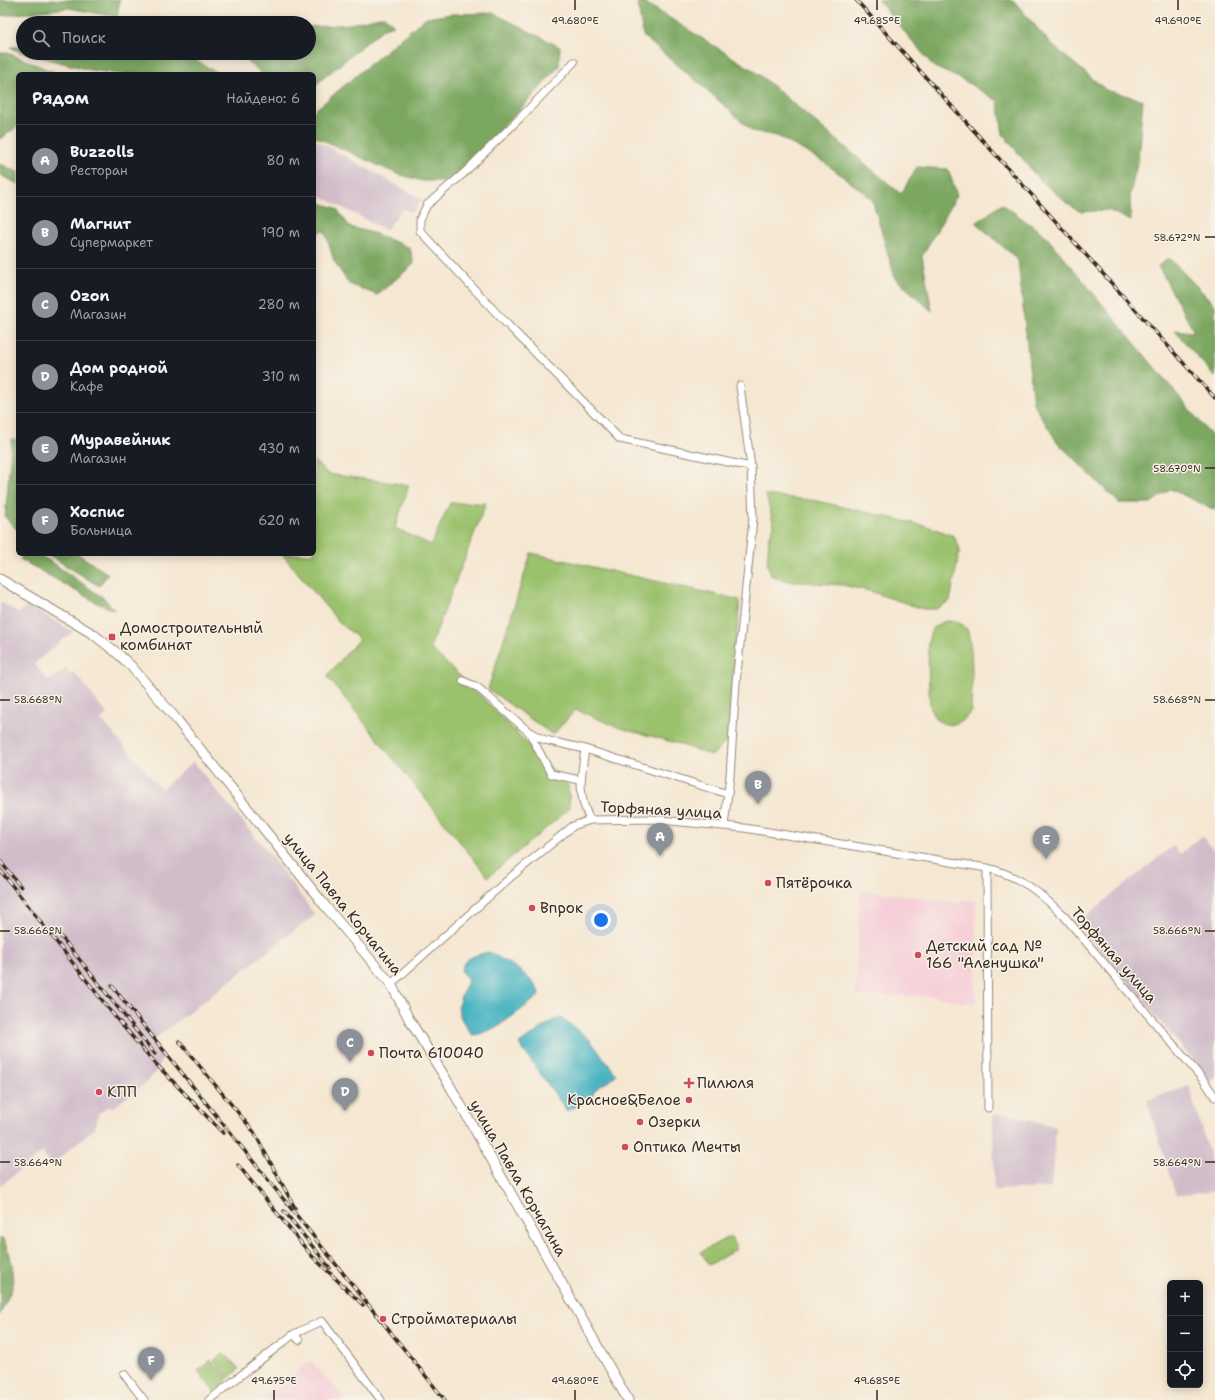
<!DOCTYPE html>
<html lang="ru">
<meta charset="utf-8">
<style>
:root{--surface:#171b24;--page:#20242c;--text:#f1f3f6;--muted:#9ea1a6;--line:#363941;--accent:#8c9099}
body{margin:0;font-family:"Shantell Sans",sans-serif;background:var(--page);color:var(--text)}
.controls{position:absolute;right:12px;bottom:12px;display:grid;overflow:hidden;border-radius:6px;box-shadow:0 2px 10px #0003}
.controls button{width:36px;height:36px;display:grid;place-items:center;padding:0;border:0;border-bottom:1px solid var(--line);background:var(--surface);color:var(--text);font:20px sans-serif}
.you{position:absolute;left:601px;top:920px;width:14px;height:14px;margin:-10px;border:3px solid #fff;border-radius:50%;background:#1a73e8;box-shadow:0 0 0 6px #1a73e833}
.badge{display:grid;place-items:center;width:26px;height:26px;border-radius:50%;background:var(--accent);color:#fff;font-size:13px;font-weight:700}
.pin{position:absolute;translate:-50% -33px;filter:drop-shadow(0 1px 2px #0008)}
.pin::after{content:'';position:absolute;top:21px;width:14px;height:12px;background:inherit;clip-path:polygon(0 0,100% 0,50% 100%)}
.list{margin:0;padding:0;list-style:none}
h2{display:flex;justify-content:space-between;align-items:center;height:52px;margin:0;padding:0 16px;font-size:17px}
h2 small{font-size:13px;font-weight:400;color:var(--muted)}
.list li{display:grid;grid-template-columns:26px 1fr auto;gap:12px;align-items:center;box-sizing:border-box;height:72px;padding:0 16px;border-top:1px solid var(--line)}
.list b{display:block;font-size:15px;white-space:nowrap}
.list p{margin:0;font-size:13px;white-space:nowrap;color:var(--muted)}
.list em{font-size:13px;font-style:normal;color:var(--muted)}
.icon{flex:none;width:22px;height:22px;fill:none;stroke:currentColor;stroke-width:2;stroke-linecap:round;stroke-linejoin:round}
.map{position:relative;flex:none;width:1215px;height:1400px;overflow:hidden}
.search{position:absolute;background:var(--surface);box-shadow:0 2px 10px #0003;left:16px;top:16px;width:300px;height:44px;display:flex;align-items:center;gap:10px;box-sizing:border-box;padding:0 14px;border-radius:22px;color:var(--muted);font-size:15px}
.panel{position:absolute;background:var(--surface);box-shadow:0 2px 10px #0003;left:16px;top:72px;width:300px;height:484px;border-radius:6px}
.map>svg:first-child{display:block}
.built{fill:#f6cfd8}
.industrial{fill:#d1bdca}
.green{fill:#9ac16c;stroke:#6a7645}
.forest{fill:#7ba760;stroke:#5b683f}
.water{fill:#45b2c1;stroke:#406e70}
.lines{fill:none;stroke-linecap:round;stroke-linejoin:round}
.minor-casing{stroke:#988878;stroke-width:9}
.major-casing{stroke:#988878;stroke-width:11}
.minor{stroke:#fff;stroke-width:7}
.major{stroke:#fff;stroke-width:9}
.rail-casing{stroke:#3b2a1e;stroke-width:3.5}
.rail{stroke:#f7f3e8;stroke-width:2;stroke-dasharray:6;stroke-linecap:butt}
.ticks{fill:none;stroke:#3b2a1e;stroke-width:1.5}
.poi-dot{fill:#d1495b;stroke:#f7f3e8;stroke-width:1.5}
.labels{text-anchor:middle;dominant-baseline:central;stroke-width:3;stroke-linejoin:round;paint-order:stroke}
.poi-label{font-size:15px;fill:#3b2a1e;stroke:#f7f3e8;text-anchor:start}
.street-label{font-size:15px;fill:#3b2a1e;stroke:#f7f3e8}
.ticks-label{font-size:10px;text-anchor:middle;fill:#3b2a1e;stroke:#f7f3e8;stroke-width:3;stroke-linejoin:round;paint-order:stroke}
</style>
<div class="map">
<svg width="1215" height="1400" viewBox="0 0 1215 1400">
<rect width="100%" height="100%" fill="#f7f3e8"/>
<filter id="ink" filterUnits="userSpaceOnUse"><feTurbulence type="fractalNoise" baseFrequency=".025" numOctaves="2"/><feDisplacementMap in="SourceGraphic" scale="8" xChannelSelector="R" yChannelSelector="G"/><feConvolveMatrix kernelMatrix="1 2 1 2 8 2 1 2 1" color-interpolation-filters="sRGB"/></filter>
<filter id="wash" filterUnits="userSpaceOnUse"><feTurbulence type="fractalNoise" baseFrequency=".012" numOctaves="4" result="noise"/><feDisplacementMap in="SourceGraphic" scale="16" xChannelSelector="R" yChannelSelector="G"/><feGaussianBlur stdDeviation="0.9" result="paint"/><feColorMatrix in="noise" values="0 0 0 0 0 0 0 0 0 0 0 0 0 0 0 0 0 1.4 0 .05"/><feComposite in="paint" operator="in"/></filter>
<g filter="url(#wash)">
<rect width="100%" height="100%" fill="#f5e7d1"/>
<!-- built -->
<g class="built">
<polygon points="860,890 962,903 962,900 976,900 976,1003 964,1003 936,996 855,996"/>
<polygon points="311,1361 346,1400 259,1400"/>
</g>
<!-- industrial -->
<g class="industrial">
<polygon points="314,139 422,199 414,212 402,209 386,230 314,193"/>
<polygon points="0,602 19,613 28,606 73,631 34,664 49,681 66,668 70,674 74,672 107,714 101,719 161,789 193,762 271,856 315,915 152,1041 163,1058 155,1073 147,1082 114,1107 107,1107 99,1113 95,1128 52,1164 42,1152 0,1186"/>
<polygon points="1202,836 1215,852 1215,1078 1209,1079 1077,923 1173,846 1180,854"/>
<polygon points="1189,1086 1215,1175 1215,1191 1176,1196 1147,1100"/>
<polygon points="1010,1114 1056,1127 1051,1188 994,1190 993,1115"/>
</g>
<!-- green -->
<g class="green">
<polygon points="314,461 328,474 409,485 395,528 431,545 450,503 486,503 430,648 475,690 568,785 570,808 488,877 327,676 359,639 338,621 282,554 314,554"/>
<polygon points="766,495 817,501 930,527 954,536 960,549 950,601 936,609 923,609 869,591 843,585 789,581 772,576 767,564 769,537 774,526"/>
<polygon points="531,553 740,600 726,742 712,756 676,743 620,728 579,711 575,710 553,735 488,689"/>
<path d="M 946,621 C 954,621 961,622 966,628 C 974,639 972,696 971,711 C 962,726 942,731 932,713 C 928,706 927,642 930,634 C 933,626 939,623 946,621 Z"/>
<polygon points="730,1236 737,1249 709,1265 701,1252"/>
<polygon points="224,1353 239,1369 229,1378 214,1360"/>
<polygon points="211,1360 228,1379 214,1391 198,1371"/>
</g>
<!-- forest -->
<g class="forest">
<polygon points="0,0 120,0 117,17 68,8 0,16"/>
<polygon points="637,0 657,10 756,72 901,194 917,167 948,169 957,195 922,256 932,311 895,278 872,199 824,162 777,136 752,131 706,89 643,36"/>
<polygon points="878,0 1013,0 1052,45 1106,90 1143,100 1138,160 1130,194 1131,221 1108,210 1081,212 1069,205 1037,177 1003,134 998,101 963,80 934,67"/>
<polygon points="493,13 560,47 559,66 530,99 451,181 423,181 397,174 314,136 314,111 425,18 452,14"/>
<polygon points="384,16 394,25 384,28 314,86 314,74 260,74 259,71 236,53 309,53 309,27 350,24"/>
<polygon points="10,47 23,47 23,53 182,53 220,74 121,74 90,70 20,52"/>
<polygon points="0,53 8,53 59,74 18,74 18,126 0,139"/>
<polygon points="0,164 18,172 18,184 0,175"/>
<polygon points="314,201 336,208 350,227 376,234 410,248 414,264 377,295 349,284 334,261 325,231 314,233"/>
<polygon points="1002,204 1045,235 1215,440 1215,510 1170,489 1151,503 1119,503 1057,442 1033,403 1018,260 976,223"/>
<polygon points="1169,258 1215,305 1215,377 1174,330 1194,332 1158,266"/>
<polygon points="12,439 18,440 18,469 15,471 18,489 18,531 5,517"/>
<polygon points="24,554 37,554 50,561 105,599 114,610 97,603 20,559"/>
<polygon points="47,554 78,554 108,574 99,586"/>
<polygon points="0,1238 4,1240 12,1263 13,1286 0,1315"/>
</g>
<!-- water -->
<g class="water">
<path d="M 489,952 C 509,963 527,972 540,992 L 539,996 C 522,1008 493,1035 472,1035 C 454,1010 455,1008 468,981 L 461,971 C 463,957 477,955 489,952 Z"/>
<path d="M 562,1018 L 589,1039 L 616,1074 C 609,1086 593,1083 592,1099 L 567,1111 L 519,1044 L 554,1020 Z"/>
</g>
</g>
<g filter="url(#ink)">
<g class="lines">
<defs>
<g id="minor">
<polyline points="574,62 521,117 464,173 427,205 420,219 420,231 503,320 620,439 751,467"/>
<polyline points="463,681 477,687 529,732 551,774 580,780"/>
<polyline points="529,732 545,740 585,749"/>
<path d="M 590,820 C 577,794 581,777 585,749 L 728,794"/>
<polyline points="724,826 730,776 736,683 753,519 751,467 740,386"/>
<polyline points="987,868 988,1108"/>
<path d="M 391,984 L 512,876 L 573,826 L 590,820 L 650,819 L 744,828 L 987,868 C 1021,876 1040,893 1064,916 L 1205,1082 L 1215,1097"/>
<polyline points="294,1334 299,1340"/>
<polyline points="124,1374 144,1400"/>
<polyline points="209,1400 294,1334 322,1321 381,1400"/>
</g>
<polyline id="major" points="0,579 93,634 117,653 131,666 177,720 326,907 391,984 409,1019 446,1079 628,1400"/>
</defs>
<!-- minor casing -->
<use href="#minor" class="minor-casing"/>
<!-- major casing -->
<use href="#major" class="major-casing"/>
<!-- minor -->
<use href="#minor" class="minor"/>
<!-- major -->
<use href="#major" class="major"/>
<defs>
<g id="rail">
<polyline points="856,0 1215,398"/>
<polyline points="0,861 21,887"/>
<polyline points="0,870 116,1018 156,1064 223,1133"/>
<polyline points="59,934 155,1054"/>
<polyline points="112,986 445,1400"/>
<polyline points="179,1041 254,1132 295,1208"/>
<polyline points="238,1165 311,1255 363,1305"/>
<polyline points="284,1211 330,1268"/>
</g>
</defs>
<!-- rail casing -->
<use href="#rail" class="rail-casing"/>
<!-- rail -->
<use href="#rail" class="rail"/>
</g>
</g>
<!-- ticks -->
<path class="ticks" d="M 575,0 L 575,10M 877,0 L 877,10M 1178,0 L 1178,10M 1205,237 L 1215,237M 1205,468 L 1215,468M 0,700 L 10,700M 1205,700 L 1215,700M 0,931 L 10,931M 1205,931 L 1215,931M 0,1162 L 10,1162M 1205,1162 L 1215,1162M 274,1390 L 274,1400M 575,1390 L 575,1400M 877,1390 L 877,1400"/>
<!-- markers -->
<g class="poi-dot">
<rect x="108" y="633" width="8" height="8" rx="2"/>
<circle cx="768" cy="883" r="4"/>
<circle cx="532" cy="908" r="4"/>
<circle cx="918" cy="955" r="4"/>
<circle cx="371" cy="1053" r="4"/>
<path d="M687 1077h4v4h4v4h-4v4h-4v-4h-4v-4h4z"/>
<circle cx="99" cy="1092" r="4"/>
<circle cx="689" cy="1100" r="4"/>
<circle cx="640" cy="1122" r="4"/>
<circle cx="625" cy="1147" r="4"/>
<circle cx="383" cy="1319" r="4"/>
</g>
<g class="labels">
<!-- poi labels -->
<g class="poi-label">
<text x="120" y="628">Домостроительный<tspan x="120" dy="17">комбинат</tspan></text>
<text x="776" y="883">Пятёрочка</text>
<text x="540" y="908">Впрок</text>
<text x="926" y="946">Детский сад №<tspan x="926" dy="17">166 "Аленушка"</tspan></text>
<text x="379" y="1053">Почта 610040</text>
<text x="697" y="1083">Пилюля</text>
<text x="107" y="1092">КПП</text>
<text x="681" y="1100" text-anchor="end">Красное&amp;Белое</text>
<text x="648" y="1122">Озерки</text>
<text x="633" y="1147">Оптика Мечты</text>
<text x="391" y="1319">Стройматериалы</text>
</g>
<!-- street labels -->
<g class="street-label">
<text transform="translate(661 810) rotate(3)">Торфяная улица</text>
<text transform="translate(343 904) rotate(51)">улица Павла Корчагина</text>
<text transform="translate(1114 955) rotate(49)">Торфяная улица</text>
<text transform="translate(518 1178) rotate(60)">улица Павла Корчагина</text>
</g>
</g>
<g class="ticks-label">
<text x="575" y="24">49.680°E</text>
<text x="877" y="24">49.685°E</text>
<text x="1178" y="24">49.690°E</text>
<text x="1177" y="241">58.672°N</text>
<text x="1177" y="472">58.670°N</text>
<text x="38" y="703">58.668°N</text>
<text x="1177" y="703">58.668°N</text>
<text x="38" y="934">58.666°N</text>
<text x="1177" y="934">58.666°N</text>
<text x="38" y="1166">58.664°N</text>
<text x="1177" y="1166">58.664°N</text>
<text x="274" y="1384">49.675°E</text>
<text x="575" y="1384">49.680°E</text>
<text x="877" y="1384">49.685°E</text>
</g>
</svg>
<div class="controls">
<button>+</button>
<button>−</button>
<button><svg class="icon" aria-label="locate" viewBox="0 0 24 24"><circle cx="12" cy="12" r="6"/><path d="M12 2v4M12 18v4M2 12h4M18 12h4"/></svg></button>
</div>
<div class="you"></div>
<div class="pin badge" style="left:660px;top:856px">A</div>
<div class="pin badge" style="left:758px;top:804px">B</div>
<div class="pin badge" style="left:350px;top:1062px">C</div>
<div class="pin badge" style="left:345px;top:1111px">D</div>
<div class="pin badge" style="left:1046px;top:859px">E</div>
<div class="pin badge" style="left:151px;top:1380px">F</div>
<div class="search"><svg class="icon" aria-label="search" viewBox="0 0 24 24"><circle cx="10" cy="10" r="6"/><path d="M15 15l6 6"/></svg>Поиск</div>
<section class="panel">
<h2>Рядом<small>Найдено: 6</small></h2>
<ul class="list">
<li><span class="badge">A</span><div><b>Buzzolls</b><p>Ресторан</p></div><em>80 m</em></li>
<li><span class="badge">B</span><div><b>Магнит</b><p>Супермаркет</p></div><em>190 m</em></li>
<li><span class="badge">C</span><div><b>Ozon</b><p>Магазин</p></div><em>280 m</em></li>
<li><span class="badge">D</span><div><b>Дом родной</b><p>Кафе</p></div><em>310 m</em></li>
<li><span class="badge">E</span><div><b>Муравейник</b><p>Магазин</p></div><em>430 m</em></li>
<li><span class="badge">F</span><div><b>Хоспис</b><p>Больница</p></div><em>620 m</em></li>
</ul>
</section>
</div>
